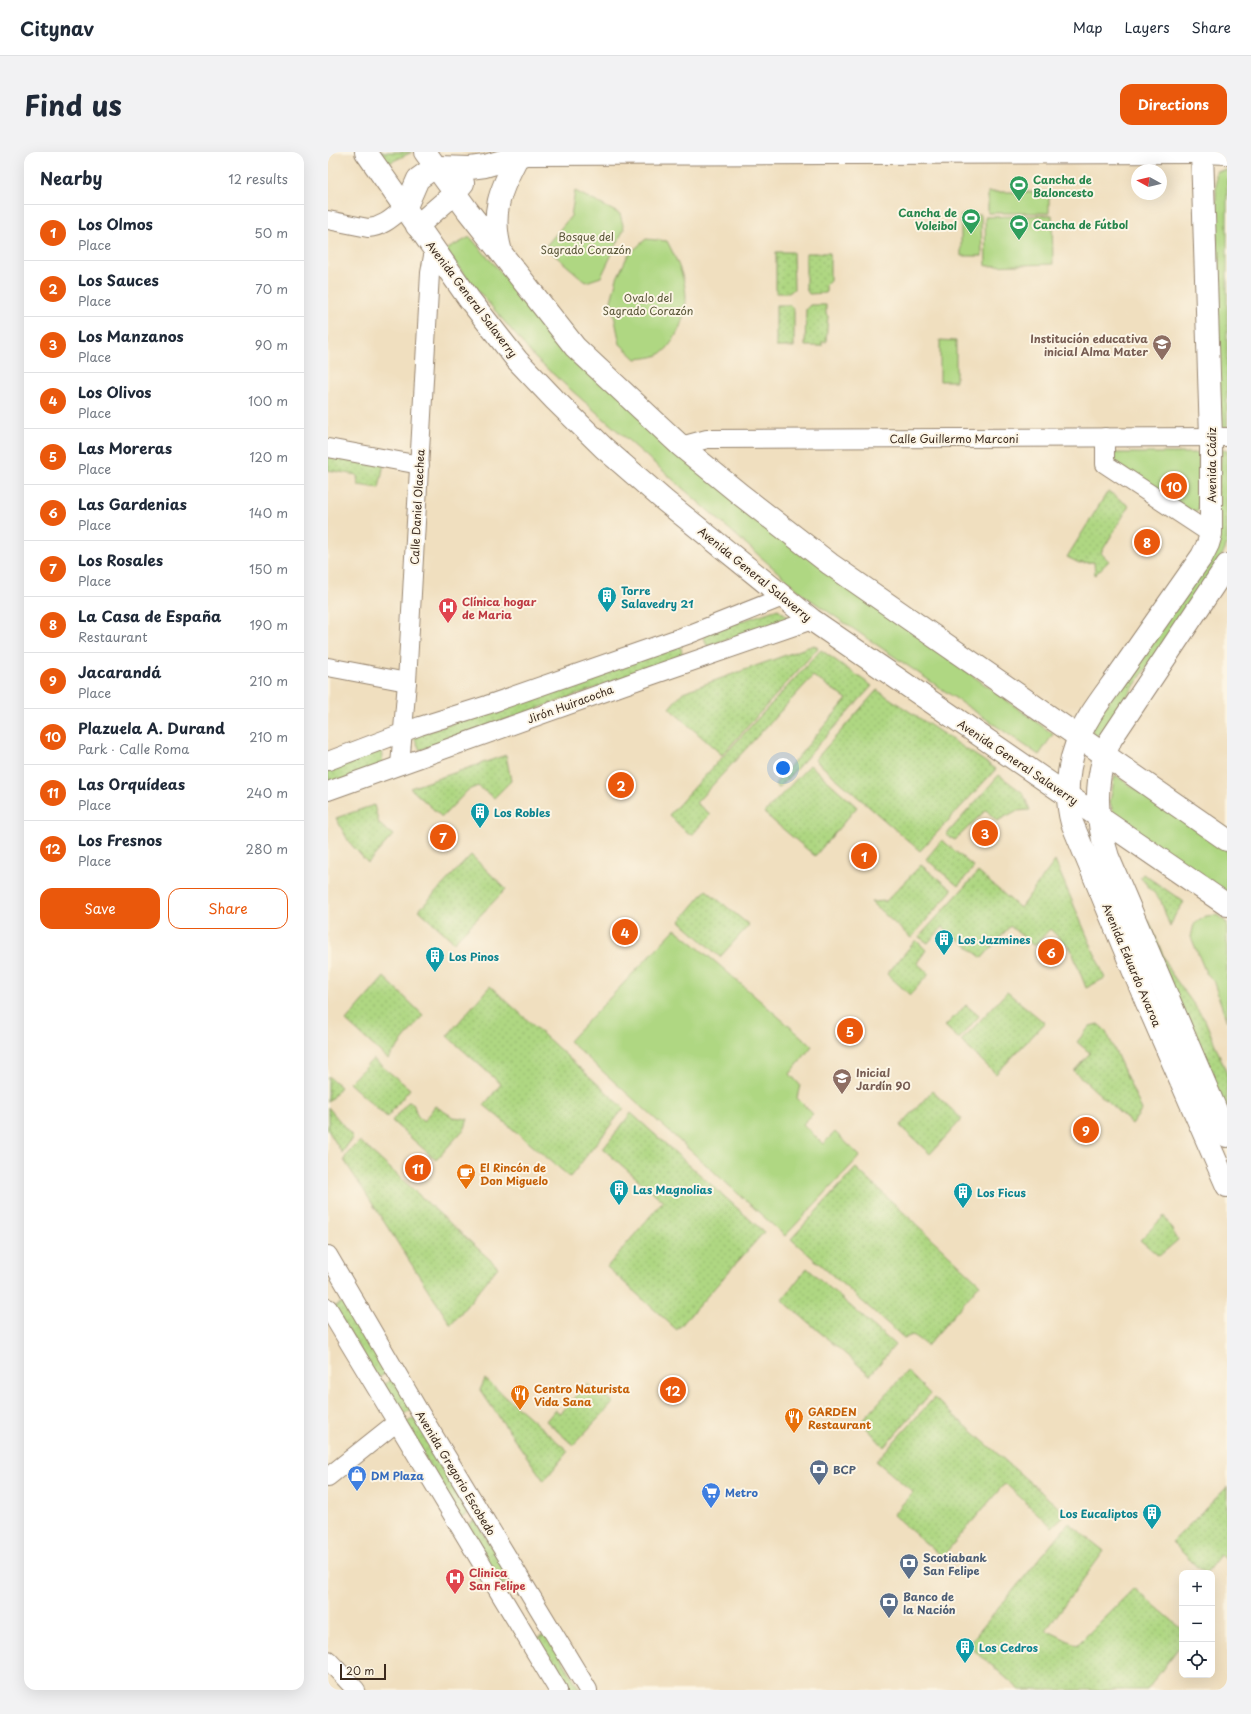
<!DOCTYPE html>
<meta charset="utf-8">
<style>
:root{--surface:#fff;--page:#f2f2f3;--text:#1f2937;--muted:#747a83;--line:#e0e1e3;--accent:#ea580c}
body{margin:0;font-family:"Playpen Sans",sans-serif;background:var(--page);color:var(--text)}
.controls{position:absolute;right:12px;bottom:12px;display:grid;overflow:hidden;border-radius:8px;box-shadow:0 4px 16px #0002}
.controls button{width:36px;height:36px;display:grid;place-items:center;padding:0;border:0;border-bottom:1px solid var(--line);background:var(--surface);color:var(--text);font:20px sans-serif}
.compass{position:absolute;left:803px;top:12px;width:36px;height:36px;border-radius:50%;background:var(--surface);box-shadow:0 4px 16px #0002;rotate:278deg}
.scale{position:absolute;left:12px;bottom:10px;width:46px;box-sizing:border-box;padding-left:4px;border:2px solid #3b2a1e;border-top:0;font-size:11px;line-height:14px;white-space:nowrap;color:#3b2a1e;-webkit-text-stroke:3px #fcf5e5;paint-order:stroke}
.you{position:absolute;left:455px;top:616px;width:14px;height:14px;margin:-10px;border:3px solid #fff;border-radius:50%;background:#1a73e8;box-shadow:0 0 0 6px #1a73e833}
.badge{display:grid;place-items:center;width:26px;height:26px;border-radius:50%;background:var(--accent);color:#fff;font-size:13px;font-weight:700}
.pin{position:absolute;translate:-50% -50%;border:2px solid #fff;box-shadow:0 1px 4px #0006}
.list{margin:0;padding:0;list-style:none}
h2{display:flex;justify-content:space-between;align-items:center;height:52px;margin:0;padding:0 16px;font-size:17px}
h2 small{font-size:13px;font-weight:400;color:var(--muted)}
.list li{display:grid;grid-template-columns:26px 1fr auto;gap:12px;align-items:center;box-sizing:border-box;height:56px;padding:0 16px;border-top:1px solid var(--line)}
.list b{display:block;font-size:15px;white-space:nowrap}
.list p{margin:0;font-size:13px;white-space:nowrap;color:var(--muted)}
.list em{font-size:13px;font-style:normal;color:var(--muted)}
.actions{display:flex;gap:8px;padding:12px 16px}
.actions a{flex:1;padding:9px 0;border:1px solid var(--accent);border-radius:12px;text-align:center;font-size:14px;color:var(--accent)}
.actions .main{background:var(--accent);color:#fff}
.icon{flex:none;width:22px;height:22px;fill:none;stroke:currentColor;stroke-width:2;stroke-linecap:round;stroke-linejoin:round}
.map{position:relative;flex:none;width:899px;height:1538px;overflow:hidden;border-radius:12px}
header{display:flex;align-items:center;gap:24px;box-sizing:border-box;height:56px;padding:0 20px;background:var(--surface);border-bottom:1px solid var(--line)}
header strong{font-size:19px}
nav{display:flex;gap:22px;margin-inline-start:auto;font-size:14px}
.intro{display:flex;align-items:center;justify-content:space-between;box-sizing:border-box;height:96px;padding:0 24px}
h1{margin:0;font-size:28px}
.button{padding:10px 18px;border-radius:12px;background:var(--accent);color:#fff;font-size:14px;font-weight:700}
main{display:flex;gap:24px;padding:0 24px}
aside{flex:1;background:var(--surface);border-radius:12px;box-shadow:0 4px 16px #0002}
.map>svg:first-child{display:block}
.grass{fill:url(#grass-dots);stroke:#758050}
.green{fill:#afd782;stroke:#758050}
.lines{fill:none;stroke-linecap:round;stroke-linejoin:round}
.minor-casing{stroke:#96846e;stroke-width:20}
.major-casing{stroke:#96846e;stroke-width:24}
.minor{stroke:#fff;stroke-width:18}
.major{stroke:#fff;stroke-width:22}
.labels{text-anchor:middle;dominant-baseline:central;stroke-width:4;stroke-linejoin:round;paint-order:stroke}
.leisure-label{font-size:11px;font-weight:bold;fill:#27864d;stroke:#fcf5e5;text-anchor:start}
.park-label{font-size:11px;fill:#585537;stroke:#fcf5e5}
.street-label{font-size:11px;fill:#3b2a1e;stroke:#fcf5e5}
.education-label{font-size:11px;font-weight:bold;fill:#785e54;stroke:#fcf5e5;text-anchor:end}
.culture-label{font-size:11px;font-weight:bold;fill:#0d838f;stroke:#fcf5e5;text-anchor:start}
.health-label{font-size:11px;font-weight:bold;fill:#be3a42;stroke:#fcf5e5;text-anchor:start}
.food-label{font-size:11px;font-weight:bold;fill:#c56008;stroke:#fcf5e5;text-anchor:start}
.service-label{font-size:11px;font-weight:bold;fill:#4e5e75;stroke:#fcf5e5;text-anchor:start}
.shop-label{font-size:11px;font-weight:bold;fill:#366cbe;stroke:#fcf5e5;text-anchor:start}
</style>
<header>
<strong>Citynav</strong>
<nav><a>Map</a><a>Layers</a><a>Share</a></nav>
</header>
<div class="intro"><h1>Find us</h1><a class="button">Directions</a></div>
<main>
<aside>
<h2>Nearby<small>12 results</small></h2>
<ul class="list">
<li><span class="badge">1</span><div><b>Los Olmos</b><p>Place</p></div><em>50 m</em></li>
<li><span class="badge">2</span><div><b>Los Sauces</b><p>Place</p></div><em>70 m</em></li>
<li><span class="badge">3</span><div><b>Los Manzanos</b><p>Place</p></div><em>90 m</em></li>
<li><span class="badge">4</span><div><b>Los Olivos</b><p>Place</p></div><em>100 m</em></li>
<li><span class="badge">5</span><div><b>Las Moreras</b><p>Place</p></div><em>120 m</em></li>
<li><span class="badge">6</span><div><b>Las Gardenias</b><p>Place</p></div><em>140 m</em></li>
<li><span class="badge">7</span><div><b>Los Rosales</b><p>Place</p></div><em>150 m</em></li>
<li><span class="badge">8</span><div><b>La Casa de España</b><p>Restaurant</p></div><em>190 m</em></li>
<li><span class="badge">9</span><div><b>Jacarandá</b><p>Place</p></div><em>210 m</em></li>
<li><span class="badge">10</span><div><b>Plazuela A. Durand</b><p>Park · Calle Roma</p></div><em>210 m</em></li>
<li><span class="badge">11</span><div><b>Las Orquídeas</b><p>Place</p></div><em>240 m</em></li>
<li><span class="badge">12</span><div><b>Los Fresnos</b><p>Place</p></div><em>280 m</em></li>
</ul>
<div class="actions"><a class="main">Save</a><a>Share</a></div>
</aside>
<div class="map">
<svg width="899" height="1538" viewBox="0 0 899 1538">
<defs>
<pattern id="grass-dots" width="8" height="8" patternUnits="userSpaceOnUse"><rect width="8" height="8" fill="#afd782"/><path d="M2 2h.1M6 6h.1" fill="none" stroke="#97b970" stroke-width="1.8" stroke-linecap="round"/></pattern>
</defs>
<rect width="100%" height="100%" fill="#fcf5e5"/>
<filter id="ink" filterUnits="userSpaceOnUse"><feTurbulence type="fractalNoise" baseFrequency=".025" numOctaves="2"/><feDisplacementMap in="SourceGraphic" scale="8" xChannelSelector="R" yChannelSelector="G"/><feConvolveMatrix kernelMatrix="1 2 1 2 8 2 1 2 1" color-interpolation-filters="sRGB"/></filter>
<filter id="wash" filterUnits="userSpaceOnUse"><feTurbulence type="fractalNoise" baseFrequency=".012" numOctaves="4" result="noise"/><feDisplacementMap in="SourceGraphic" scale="16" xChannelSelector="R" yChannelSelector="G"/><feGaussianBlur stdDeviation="0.9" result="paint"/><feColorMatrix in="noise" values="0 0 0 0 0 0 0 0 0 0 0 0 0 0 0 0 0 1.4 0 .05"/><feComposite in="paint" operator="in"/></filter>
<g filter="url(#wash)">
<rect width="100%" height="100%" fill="#f0dfbf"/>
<!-- grass -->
<g class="grass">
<polygon points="51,0 84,0 59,12"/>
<polygon points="448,100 465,100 466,137 461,141 448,141"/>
<polygon points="478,101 502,101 502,129 498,133 498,141 481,142 478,137"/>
<polygon points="448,153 462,153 466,158 466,195 448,195"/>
<polygon points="482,153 498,153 498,162 500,164 498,190 494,190 494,194 477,194 478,157"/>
<polygon points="0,299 56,312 51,336 30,333 29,323 0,318"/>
<polygon points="780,339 801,354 773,401 781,409 767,423 766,410 751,411 739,405"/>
<polygon points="450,457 462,466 379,494 375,482"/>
<polygon points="352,492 355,505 92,598 86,585"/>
<polygon points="486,493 490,496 394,603 341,556 355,540"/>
<polygon points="493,498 544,534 450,637 447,632 519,547 485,524 368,651 382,662 365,682 360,682 341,663"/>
<polygon points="549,538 668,617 592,699 487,608"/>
<polygon points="53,598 55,613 0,633 0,617"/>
<polygon points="178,603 183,629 166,646 150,634 140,638 114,665 82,636"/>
<polygon points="482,613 529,655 487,704 436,661"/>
<polygon points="671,623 695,641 702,658 688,659 669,669 658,658 627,688 618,683"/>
<polygon points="46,653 51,672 65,683 40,711 21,690 8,666"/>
<polygon points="614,688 646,715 630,734 598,707"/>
<polygon points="143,703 178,737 126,790 91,758"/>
<polygon points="727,709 777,826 758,836 743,797 722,777 706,794 682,774 654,806 615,775 600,791 591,785 650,720 692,756"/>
<polygon points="593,713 624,738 583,786 543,750 558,749"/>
<polygon points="815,722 856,750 847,763 842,775 833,749 812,725"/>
<polygon points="378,738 421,773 392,805 352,769"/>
<polygon points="821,769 841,818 877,868 899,922 899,960 817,770"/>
<polygon points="588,788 598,798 589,811 601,822 582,843 559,822"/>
<polygon points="56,825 95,863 60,907 18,869"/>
<polygon points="162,834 296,956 242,1025 156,953 173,932 119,884"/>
<polygon points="679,840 717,871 668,922 633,889"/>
<polygon points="638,853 651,864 631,887 617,874"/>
<polygon points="770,872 778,879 814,958 804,972 746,919 762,901 749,890 762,874"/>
<polygon points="45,907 82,937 59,965 21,931"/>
<polygon points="0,924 13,935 0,950"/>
<polygon points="604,939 634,967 602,1002 572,974"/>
<polygon points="80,950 85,951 89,963 95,970 107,954 125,965 140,967 137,976 108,1008 64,969"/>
<polygon points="0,955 25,985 14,1001 0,978"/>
<polygon points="303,961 436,1080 349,1178 279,1115 335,1049 275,997"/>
<polygon points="32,989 170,1115 123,1173 16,1008 19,1002"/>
<polygon points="528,1016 652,1132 599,1194 585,1183 576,1186 463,1087"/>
<polygon points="836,1064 850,1088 831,1104 812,1088"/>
<polygon points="479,1116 567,1193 542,1223 454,1148"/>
<polygon points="20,1147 62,1219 50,1226 6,1155"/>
<polygon points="579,1219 602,1242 556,1295 533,1270"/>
<polygon points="66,1226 85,1256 73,1264 54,1234"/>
<polygon points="157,1227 240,1299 216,1329 152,1238"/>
<polygon points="259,1232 286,1250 245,1293 218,1269 227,1258 232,1261"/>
<polygon points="606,1246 738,1362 724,1375 677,1331 614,1405 565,1363 585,1340 548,1309"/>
<polygon points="87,1266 143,1359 132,1367 77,1271"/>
<polygon points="899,1335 899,1408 892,1403 878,1421 875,1421 844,1390"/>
<polygon points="147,1368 183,1427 171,1435 135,1376"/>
<polygon points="741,1371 776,1399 718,1478 749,1493 806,1436 854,1477 854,1491 819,1538 692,1538 640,1493"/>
<polygon points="219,1482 252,1538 236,1538 205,1488"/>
</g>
<!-- green -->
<g class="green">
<polygon points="899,18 899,277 889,278 888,19"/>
<polygon points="247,39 292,62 296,77 273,125 258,130 217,95 243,64"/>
<rect x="660" y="40" width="61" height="21"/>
<polygon points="633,63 653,63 654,104 633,104"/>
<polygon points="724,63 725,112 658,114 657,65"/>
<polygon points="142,85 236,192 496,416 725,582 711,603 477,444 208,207 131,116 118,98"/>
<path d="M 318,87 L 339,89 C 356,122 367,148 348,183 C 343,191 339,199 330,203 C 324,206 315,206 308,207 L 292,192 L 283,149 L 289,126 L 300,103 Z"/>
<polygon points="612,188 628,189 628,229 612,229"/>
<polygon points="894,297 899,298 899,388 897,398 890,410 773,583 766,584 763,575 882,406"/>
<polygon points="785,301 871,301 870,359 860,359 785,310"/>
<polygon points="787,623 899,698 899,740 786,664 782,650"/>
<polygon points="889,763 899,771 899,870 885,828 878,821 863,785 866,772 878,764"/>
<polygon points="347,777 390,812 484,894 462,922 472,933 469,946 485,962 475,972 495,992 507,980 532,1004 457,1084 241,889"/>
</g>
</g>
<g filter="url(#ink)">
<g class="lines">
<defs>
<g id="minor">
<path d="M 0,68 L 40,76 C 55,75 65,65 76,56"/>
<polyline points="777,285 777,312 883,382"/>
<polyline points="353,294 379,287 899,285"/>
<polyline points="0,296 92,313"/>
<polyline points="0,515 79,530"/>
<polyline points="0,609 92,574 159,553 362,482 455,445"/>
<polyline points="72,613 79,530 102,121 106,98"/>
<polyline points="0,639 322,524 484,468"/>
<polyline points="0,1103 91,1259 260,1538"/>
<polyline points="0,1156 230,1538"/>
<polyline points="0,1325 69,1270"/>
<polyline points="0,1508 28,1538"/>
</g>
<g id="major">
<polyline points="38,0 141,147 189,208 227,248 276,296 337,349 484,468 899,753"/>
<polyline points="97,0 140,59 247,195 353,294 413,343 502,412 899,688"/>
<path d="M 874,0 L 883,285 L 883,382 L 880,392 L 874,404 C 847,443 819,482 792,521 C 776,544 757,566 748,593 C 739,617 737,646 744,671 L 818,849 L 899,1034"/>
<polyline points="875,0 899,1"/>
<polyline points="76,56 80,50 90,27 104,17 111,15 142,16 157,14 198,2 871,0"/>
<polyline points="89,74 126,42 135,31"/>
<path d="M 173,100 C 162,61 172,38 190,4 L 190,0"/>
<path d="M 899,413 L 783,587 C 765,626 767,666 780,705 L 899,984"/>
</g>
</defs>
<!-- minor casing -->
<use href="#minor" class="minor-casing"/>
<!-- major casing -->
<use href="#major" class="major-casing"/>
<!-- minor -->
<use href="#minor" class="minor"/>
<!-- major -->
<use href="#major" class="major"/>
</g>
</g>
<!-- icons -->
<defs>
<symbol id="stadium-pin" viewBox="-11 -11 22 30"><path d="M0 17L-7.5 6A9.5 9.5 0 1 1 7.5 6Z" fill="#2e9e5b" stroke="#fcf5e5"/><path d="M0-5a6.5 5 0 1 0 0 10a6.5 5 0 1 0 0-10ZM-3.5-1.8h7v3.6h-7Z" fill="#fff"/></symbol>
<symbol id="school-pin" viewBox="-11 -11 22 30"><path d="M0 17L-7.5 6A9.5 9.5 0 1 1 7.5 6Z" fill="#8d6e63" stroke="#fcf5e5"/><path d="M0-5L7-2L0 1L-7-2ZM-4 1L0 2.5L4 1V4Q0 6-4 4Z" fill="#fff"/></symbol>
<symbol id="building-pin" viewBox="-11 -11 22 30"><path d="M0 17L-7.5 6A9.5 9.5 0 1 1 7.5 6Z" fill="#0f9aa8" stroke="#fcf5e5"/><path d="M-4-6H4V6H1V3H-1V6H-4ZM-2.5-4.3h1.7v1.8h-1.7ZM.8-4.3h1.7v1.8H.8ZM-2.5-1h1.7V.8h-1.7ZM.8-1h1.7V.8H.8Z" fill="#fff"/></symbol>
<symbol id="hospital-pin" viewBox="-11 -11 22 30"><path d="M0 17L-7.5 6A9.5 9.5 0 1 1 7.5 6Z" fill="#e0444e" stroke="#fcf5e5"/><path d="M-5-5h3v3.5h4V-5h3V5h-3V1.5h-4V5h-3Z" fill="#fff"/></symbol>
<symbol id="cafe-pin" viewBox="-11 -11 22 30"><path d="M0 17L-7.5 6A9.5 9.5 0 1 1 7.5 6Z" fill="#e8710a" stroke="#fcf5e5"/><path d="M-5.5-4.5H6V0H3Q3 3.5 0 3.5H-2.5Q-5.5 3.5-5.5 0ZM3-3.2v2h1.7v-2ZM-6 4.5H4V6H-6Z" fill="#fff"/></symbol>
<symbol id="restaurant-pin" viewBox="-11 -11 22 30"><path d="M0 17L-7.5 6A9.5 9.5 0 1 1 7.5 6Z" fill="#e8710a" stroke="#fcf5e5"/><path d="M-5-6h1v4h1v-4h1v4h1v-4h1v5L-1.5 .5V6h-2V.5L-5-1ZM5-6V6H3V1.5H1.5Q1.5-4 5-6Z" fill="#fff"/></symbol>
<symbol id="bank-pin" viewBox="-11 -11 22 30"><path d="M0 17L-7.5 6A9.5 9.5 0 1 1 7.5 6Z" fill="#5c6f8a" stroke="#fcf5e5"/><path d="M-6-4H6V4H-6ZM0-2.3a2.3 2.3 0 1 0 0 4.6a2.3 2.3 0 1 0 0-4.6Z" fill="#fff"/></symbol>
<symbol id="shop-pin" viewBox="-11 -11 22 30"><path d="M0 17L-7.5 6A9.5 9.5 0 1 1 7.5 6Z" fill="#3f7fe0" stroke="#fcf5e5"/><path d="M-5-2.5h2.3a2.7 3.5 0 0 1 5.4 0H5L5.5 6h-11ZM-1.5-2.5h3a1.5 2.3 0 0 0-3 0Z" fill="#fff"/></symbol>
<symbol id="supermarket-pin" viewBox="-11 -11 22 30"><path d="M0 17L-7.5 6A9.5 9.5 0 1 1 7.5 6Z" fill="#3f7fe0" stroke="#fcf5e5"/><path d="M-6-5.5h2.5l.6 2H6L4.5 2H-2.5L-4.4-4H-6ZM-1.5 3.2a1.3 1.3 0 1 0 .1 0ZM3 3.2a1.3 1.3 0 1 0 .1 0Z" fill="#fff"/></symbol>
</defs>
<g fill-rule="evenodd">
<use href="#stadium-pin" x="680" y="22" width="22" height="30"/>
<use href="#stadium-pin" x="632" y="55" width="22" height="30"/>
<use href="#stadium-pin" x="680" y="61" width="22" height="30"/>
<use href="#school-pin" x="823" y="181" width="22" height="30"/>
<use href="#building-pin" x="268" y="433" width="22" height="30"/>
<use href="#hospital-pin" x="109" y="444" width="22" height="30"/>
<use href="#building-pin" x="141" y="649" width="22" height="30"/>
<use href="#building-pin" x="605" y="776" width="22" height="30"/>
<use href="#building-pin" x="96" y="793" width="22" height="30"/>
<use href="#school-pin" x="503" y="915" width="22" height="30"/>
<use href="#cafe-pin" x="127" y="1010" width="22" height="30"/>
<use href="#building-pin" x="280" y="1026" width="22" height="30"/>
<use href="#building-pin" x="624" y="1029" width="22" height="30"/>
<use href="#restaurant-pin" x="181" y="1231" width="22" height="30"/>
<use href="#restaurant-pin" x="455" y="1254" width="22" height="30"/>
<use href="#bank-pin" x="480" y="1306" width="22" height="30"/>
<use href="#shop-pin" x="18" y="1312" width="22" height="30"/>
<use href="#supermarket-pin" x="372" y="1329" width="22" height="30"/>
<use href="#building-pin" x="813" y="1350" width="22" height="30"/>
<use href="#bank-pin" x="570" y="1400" width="22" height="30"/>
<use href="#hospital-pin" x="116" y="1415" width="22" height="30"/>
<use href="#bank-pin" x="550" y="1439" width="22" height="30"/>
<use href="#building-pin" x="626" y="1484" width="22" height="30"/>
</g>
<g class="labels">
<!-- leisure labels -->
<g class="leisure-label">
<text x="705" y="27">Cancha de<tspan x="705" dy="13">Baloncesto</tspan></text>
<text x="629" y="60" text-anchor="end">Cancha de<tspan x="629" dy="13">Voleibol</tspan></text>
<text x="705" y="72">Cancha de Fútbol</text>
</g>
<!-- park labels -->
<g class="park-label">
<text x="258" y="84">Bosque del<tspan x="258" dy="13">Sagrado Corazón</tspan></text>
<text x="320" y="145">Ovalo del<tspan x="320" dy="13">Sagrado Corazón</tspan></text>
</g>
<!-- street labels -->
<g class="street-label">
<text transform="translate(144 147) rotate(53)">Avenida General Salaverry</text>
<text x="626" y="286">Calle Guillermo Marconi</text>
<text transform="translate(883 313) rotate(-90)">Avenida Cádiz</text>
<text transform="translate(89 355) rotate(-87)">Calle Daniel Olaechea</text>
<text transform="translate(427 422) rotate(39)">Avenida General Salaverry</text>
<text transform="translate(242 552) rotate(-20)">Jirón Huiracocha</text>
<text transform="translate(690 610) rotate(34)">Avenida General Salaverry</text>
<text transform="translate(804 813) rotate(67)">Avenida Eduardo Avaroa</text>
<text transform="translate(128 1321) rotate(59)">Avenida Gregorio Escobedo</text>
</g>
<!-- education labels -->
<g class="education-label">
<text x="820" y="186">Institución educativa<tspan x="820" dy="13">inicial Alma Mater</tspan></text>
<text x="528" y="920" text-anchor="start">Inicial<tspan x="528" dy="13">Jardín 90</tspan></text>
</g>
<!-- culture labels -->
<g class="culture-label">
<text x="293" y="438">Torre<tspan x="293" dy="13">Salavedry 21</tspan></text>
<text x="166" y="660">Los Robles</text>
<text x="630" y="787">Los Jazmines</text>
<text x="121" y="804">Los Pinos</text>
<text x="305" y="1037">Las Magnolias</text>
<text x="649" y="1040">Los Ficus</text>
<text x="810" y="1361" text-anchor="end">Los Eucaliptos</text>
<text x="651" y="1495">Los Cedros</text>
</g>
<!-- health labels -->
<g class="health-label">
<text x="134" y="449">Clínica hogar<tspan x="134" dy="13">de Maria</tspan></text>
<text x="141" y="1420">Clinica<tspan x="141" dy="13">San Felipe</tspan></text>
</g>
<!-- food labels -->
<g class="food-label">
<text x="152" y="1015">El Rincón de<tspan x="152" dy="13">Don Miguelo</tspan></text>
<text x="206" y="1236">Centro Naturista<tspan x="206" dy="13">Vida Sana</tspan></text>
<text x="480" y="1259">GARDEN<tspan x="480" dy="13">Restaurant</tspan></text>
</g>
<!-- service labels -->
<g class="service-label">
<text x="505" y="1317">BCP</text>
<text x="595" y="1405">Scotiabank<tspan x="595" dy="13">San Felipe</tspan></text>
<text x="575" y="1444">Banco de<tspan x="575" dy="13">la Nación</tspan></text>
</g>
<!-- shop labels -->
<g class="shop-label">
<text x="43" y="1323">DM Plaza</text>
<text x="397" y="1340">Metro</text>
</g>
</g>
</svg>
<div class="controls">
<button>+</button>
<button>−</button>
<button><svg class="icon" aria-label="locate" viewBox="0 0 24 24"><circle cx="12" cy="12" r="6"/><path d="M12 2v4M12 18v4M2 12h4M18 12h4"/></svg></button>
</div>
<svg class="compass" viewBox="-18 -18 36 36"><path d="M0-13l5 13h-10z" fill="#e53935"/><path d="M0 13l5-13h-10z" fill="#747a83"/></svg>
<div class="scale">20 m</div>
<div class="you"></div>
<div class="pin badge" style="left:536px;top:704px">1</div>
<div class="pin badge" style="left:293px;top:633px">2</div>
<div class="pin badge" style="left:657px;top:681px">3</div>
<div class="pin badge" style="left:297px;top:780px">4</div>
<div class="pin badge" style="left:522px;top:879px">5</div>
<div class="pin badge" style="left:723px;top:800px">6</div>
<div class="pin badge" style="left:115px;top:685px">7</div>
<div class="pin badge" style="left:819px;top:390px">8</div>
<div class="pin badge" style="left:758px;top:978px">9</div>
<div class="pin badge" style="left:846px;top:334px">10</div>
<div class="pin badge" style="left:90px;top:1016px">11</div>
<div class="pin badge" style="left:345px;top:1238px">12</div>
</div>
</main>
